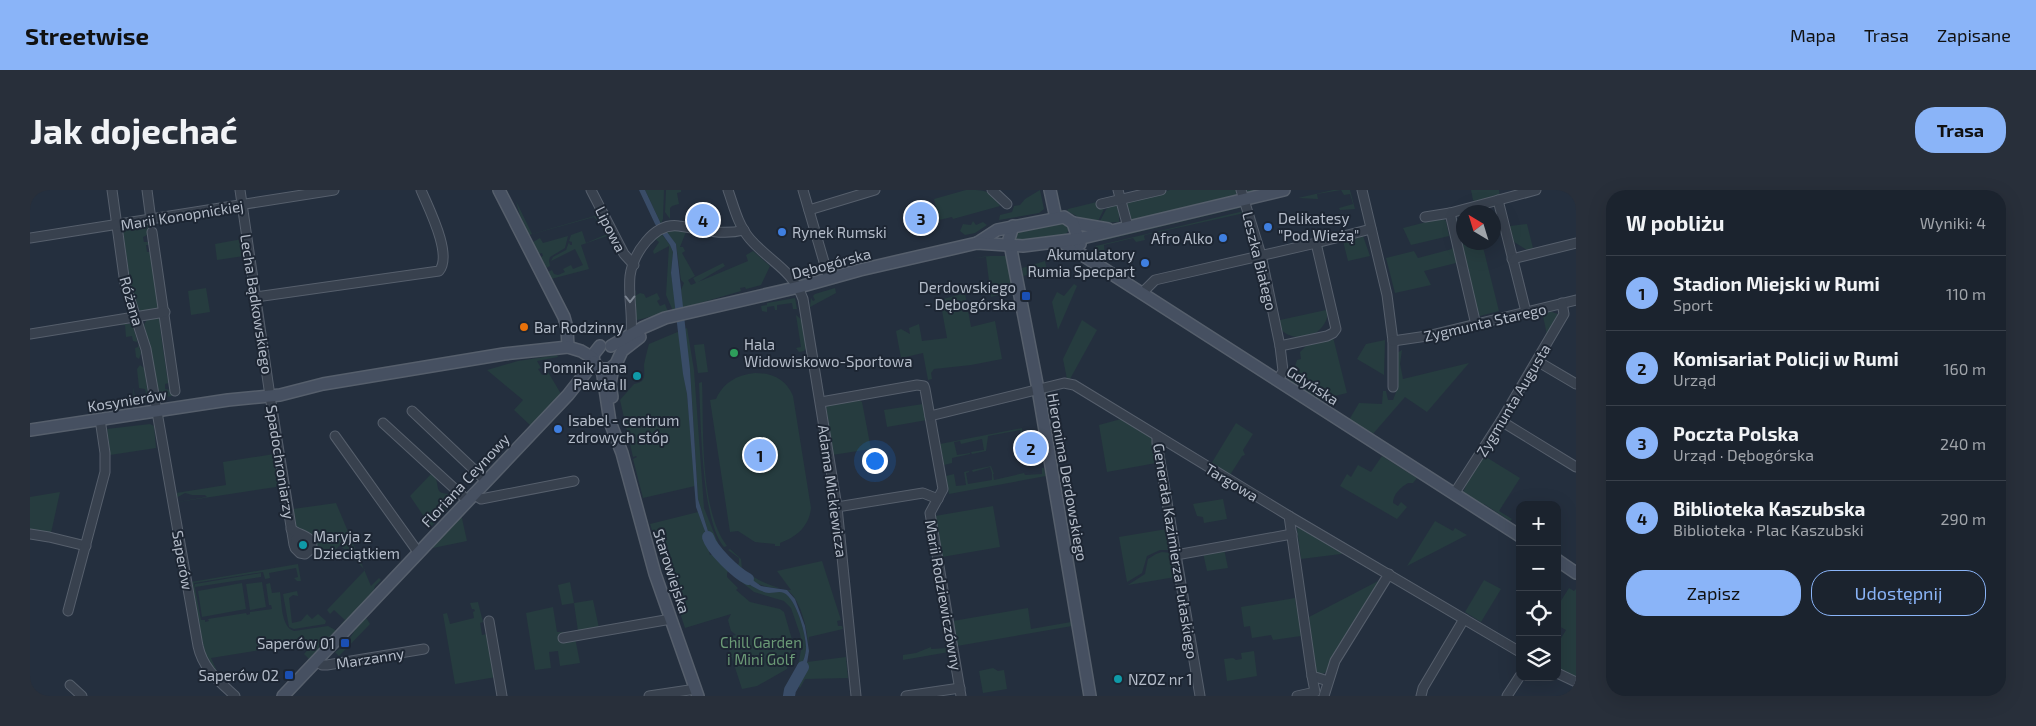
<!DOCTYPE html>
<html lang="pl">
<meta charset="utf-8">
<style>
:root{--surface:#1b232e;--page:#282f3a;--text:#f1f3f6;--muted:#a0a4aa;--line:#39404a;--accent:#8ab4f8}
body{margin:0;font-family:"Exo 2",sans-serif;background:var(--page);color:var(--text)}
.controls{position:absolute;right:15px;bottom:15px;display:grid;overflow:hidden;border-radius:10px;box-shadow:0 5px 20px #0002}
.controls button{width:45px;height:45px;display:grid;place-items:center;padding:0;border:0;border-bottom:1px solid var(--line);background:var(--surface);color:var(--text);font:25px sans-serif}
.compass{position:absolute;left:1426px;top:15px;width:45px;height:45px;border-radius:50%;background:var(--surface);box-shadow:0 5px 20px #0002;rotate:322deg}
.you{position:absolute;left:844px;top:270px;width:18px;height:18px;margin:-12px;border:4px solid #fff;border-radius:50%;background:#1a73e8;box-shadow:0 0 0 8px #1a73e833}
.badge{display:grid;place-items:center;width:32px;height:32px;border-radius:50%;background:var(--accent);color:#111;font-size:16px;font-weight:700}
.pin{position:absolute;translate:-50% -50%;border:2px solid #fff;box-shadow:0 1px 5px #0006}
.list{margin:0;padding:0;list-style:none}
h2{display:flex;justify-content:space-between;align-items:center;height:65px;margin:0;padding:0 20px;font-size:21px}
h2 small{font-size:16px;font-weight:400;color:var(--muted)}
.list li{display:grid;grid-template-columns:32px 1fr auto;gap:15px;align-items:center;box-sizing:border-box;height:75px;padding:0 20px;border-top:1px solid var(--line)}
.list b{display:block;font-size:19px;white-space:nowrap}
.list p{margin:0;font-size:16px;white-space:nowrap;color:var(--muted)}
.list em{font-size:16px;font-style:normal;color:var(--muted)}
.actions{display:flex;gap:10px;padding:15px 20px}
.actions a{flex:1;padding:11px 0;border:1px solid var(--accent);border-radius:20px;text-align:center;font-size:18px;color:var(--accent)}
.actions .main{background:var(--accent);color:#111}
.icon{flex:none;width:28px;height:28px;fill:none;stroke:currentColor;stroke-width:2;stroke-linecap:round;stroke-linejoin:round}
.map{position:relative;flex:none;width:1546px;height:506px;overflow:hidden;border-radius:20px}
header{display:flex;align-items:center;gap:30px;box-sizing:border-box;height:70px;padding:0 25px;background:var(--accent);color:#111}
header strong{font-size:24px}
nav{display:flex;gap:28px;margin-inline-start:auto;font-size:18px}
.intro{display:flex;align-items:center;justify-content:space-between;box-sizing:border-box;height:120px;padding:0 30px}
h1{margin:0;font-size:35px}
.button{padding:12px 22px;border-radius:20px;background:var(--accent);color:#111;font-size:18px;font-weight:700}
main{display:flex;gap:30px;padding:0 30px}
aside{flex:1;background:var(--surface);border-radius:20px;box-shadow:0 5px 20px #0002}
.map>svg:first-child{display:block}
.green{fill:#263c3f}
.water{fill:#394c67}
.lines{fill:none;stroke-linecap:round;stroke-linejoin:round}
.river{stroke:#394c67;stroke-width:12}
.street-casing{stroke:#565f6c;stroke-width:11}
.secondary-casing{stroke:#565f6c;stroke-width:14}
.street{stroke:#38414e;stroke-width:9}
.secondary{stroke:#465061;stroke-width:11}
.oneway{stroke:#7c8592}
.shop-dot{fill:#3f7fe0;stroke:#1d2633;stroke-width:2}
.transit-dot{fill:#1a4fb4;stroke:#1d2633;stroke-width:2}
.food-dot{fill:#e8710a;stroke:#1d2633;stroke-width:2}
.leisure-dot{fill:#2e9e5b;stroke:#1d2633;stroke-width:2}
.culture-dot{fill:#0f9aa8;stroke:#1d2633;stroke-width:2}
.labels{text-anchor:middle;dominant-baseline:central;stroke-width:4;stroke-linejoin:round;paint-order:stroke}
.street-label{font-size:15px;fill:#b4bcc9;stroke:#1d2633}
.poi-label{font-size:15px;fill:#b4bcc9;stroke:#1d2633;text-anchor:start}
.park-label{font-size:15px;fill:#6b9a76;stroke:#1d2633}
</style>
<header>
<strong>Streetwise</strong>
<nav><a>Mapa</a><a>Trasa</a><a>Zapisane</a></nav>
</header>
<div class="intro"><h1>Jak dojechać</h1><a class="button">Trasa</a></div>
<main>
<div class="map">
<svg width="1546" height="506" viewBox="0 0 1546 506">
<rect width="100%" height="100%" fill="#242f3e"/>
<!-- green -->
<g class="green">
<polygon points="615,0 634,0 633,29 631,34"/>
<polygon points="636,0 651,0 651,2 647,3 649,14 642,16 640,18 640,29 635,22"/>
<path d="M 936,0 C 955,0 961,0 970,16 L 923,29 L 922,27 L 909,30 L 904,9 Z"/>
<polygon points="1010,0 1014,19 1009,23 969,30 970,25 982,22 984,16 990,15 995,9"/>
<polygon points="1140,0 1233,0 1102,31 1099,28 1096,11"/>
<polygon points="1303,0 1320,0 1325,19 1310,20 1309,18 1323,14 1320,4 1314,5 1311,0 1287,4 1288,9 1268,8"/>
<polygon points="1441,0 1469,0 1470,6 1446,12 1443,10"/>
<polygon points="1075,10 1076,15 1067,33 1056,31 1037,21 1038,19"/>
<polygon points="486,11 502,44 568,25 574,35 572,37 564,27 499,45 490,26"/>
<polygon points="1079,14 1087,14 1091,23 1089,24 1089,32 1069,33"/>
<polygon points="1211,14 1214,17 1071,51 1070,48"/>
<polygon points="1214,21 1210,24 1115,45 1114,46 1115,50 1106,52 1103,48 1074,55 1075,65 1072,70 1063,63 1066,56"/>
<polygon points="1428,24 1426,29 1430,46 1433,45 1434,52 1452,53 1469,121 1450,126 1448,124 1424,27"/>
<polygon points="1412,28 1416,31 1419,46 1381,55 1373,38"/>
<polygon points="943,31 946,35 953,32 957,35 945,43 935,45 930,41 933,34 941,35"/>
<polygon points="1032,31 1037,33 1039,40 1035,45 990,53 984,48 985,42"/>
<polygon points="1497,34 1503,58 1497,60 1481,50 1478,38 1480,36"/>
<polygon points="118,35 119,44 113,47 114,52 120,52 119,55 116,55 117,62 121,62 129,115 127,120 116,122 115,120 111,121 107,118 101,97 93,43 97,38"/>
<polygon points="643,39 656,42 650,57 653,57 655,61 652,63 665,86 658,90 661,95 666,93 663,88 693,73 695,76 668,92 718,71 716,65 723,61 740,76 731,95 716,99 715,97 710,98 711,101 643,121 636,105 639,56 624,64 623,61 629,52 625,49 631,43 640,55 643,62 641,83 645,110 652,110 651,100 654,93 651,90 646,54 635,41"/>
<polygon points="552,41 556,53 577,44 576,42 580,45 551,55 559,79 521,89 518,82 522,80 524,84 528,85 535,82 533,79 541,75 543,79 553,75 545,59 521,71 523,67 536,60 539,52 540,55 542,55 542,52 539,51 541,45"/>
<polygon points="1331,45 1333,46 1340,66 1318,71 1313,51 1294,56 1292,59 1300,91 1295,88 1290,56"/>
<polygon points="538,46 535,58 520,67 519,71 520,76 516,78 510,67 513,66 512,63 508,64 503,52 510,48 513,53"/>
<polygon points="212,49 214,66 187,70 185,54"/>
<polygon points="1422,56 1424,56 1428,71 1426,73 1394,81 1401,95 1365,103 1356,68 1384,61 1388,68 1422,59"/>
<polygon points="960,66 977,66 984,101 961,107 956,67 943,68"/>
<polygon points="1015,71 1017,80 993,86 992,78"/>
<polygon points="1044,94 1047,96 1028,140 1022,112 1027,102 1034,106"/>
<polygon points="176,98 180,122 161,125 158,101"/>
<polygon points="805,98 806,103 780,117 781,108 783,111 785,110 783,106 785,104"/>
<polygon points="604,100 606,101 605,106 610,103 614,104 616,108 627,103 630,109 627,111 630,116 635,114 638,122 604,131"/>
<polygon points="935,103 941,137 965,131 972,169 941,175 904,179 901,183 902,189 898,190 893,163 871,168 866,141 871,139 880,144 879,138 889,134 892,151 917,148 910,110"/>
<polygon points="765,108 767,119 763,119 762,113 747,115 747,120 745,120 744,116 737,117 737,122 732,121 731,116 737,115 737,113"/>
<path d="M 1295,114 C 1304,126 1290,144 1277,147 C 1264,149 1245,143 1249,128 L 1250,130 L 1296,120 Z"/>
<polygon points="1516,121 1519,121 1528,124 1529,129 1517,145 1513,126"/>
<polygon points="766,125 772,130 776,158 774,161 769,162 766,158 771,157"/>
<polygon points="125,127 129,128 132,132 130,138 137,186 140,189 139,193 135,194 135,199 140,200 142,206 129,208 122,165 114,135 117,129"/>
<polygon points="1052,130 1067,140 1040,189 1037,189 1033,169"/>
<polygon points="94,132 94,134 101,134 103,137 111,163 109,169 106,167 105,158 108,157 108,152 103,151 102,146 96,147 95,135 82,135"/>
<path d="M 657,138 L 664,180 L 674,318 L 690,358 L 687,359 L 682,354 L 668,309 L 660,179 L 653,180 L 657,204 L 665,296 L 613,308 L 603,269 L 607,267 L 606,266 L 603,267 L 590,210 L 604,194 C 617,192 614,185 614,175 C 615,169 617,161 619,154 Z"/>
<polygon points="1303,147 1317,203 1288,210 1267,196 1271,188 1266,186 1263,191 1267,194 1266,195 1259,191 1257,182 1263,183 1267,170 1271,169 1270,162 1277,155"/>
<polygon points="1355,150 1354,185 1327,169 1336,154"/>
<polygon points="674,154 678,182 668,183 664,155"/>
<polygon points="1372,160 1370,174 1373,189 1439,173 1397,222 1375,207 1342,245 1319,230 1329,213 1352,214 1353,201 1356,201 1358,210 1363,210 1366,202 1367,163"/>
<polygon points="527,165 528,167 507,171 511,178 508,179 512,185 518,182 531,204 501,236 484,220 493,210 457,180 488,171"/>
<polygon points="110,175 114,178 119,210 104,214 103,197 106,211 110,211 111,206 116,204 115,199 109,198 107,179"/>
<path d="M 725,183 C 742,183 756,189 763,206 L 781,318 C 779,337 766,347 750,353 L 750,356 L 745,356 L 745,354 L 725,352 L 708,341 L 700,342 L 680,210 L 686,209 C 694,192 707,185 725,183 Z"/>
<path d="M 672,192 C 674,239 669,319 697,356 L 694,357 C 671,330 671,231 669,193 Z"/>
<polygon points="827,209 832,212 841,259 802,265 796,215"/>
<polygon points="893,214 897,230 857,237 854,220"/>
<polygon points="1091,229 1122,247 1126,273 1077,282 1069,235"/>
<polygon points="1206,233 1223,244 1213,260 1215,265 1212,266 1200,285 1181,274"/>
<polygon points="120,234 124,236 126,258 80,265 77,239"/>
<polygon points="992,238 994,252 986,248 986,247 991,246 990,240 958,246 956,261 942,264 941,262 954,260 952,249 931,254 930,251 924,252 927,265 940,263 940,264 922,268 922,273 914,275 910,254"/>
<polygon points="1460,256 1462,257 1456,267 1490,288 1469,321 1482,329 1480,331 1454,314 1449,314 1433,302 1436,296 1435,294"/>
<polygon points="244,264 248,290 246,297 148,312 147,314 147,312 177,307 175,305 162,305 155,303 146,308 143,290 146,303 196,295 193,272"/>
<path d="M 1352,266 L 1387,288 L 1383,293 L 1378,293 C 1371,297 1363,304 1363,313 L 1368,316 L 1371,312 L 1377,317 L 1367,329 L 1310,296 L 1317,284 L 1321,287 L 1328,275 L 1341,282 Z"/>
<polygon points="961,276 964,284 963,284 964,290 994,283 995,285 1012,284 1012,278 1014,278 1016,286 919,304 916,286 924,284 926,296 936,295 934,282 939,281 939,282 936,283 938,294 962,290 962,283 960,277 943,282 942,280"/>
<path d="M 402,283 C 414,297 398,305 428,304 L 430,306 L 401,337 L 380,306 Z"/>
<polygon points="30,302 21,343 0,342 0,307"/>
<polygon points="1193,309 1197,329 1174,333 1173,327 1167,326 1163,314"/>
<path d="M 306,313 L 341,396 L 349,388 L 351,390 L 345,396 L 343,403 L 312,435 L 311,434 L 315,430 L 304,420 L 300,424 L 297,420 L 335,380 L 310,355 L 296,370 L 290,370 L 292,368 C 285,360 290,353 283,346 C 279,341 271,341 266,336 L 263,319 Z"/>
<polygon points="963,316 970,357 912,367 905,326"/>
<polygon points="668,322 680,355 683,361 679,362 680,365 686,363 701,377 697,383 697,387 708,398 706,400 720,412 750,419 754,422 763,453 757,479 727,496 712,499 695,447 706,445 701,441 698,430 701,424 655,438 620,334"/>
<polygon points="431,324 437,351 398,359"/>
<polygon points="1405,331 1423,341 1425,338 1437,345 1377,376"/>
<polygon points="1269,336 1313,362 1311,364 1271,369 1267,339"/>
<polygon points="1137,339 1141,360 1130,360 1117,366 1112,383 1097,392 1089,347"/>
<path d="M 700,359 L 711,369 L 712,379 C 724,388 735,394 749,398 C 732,399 718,389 706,378 L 709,373 L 709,368 L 698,360 Z"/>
<polygon points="1194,359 1198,378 1177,381 1173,363"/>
<polygon points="1132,362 1141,363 1145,387 1098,395 1115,384 1118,369 1126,364"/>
<path d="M 792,371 L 811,430 L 807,431 L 808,436 L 812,436 L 813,439 L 779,447 L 778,455 C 778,440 770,408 757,400 L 761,400 L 747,381 Z"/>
<path d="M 268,374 L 271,391 L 267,391 L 264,388 L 268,387 L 266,378 L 239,383 L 240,388 L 235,389 L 233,382 L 164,393 L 171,430 L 175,430 L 175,432 L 179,431 L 178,429 L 216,423 L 217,425 L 220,424 L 220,422 L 242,419 L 241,415 L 239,415 L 236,394 L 240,393 L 242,403 L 250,402 C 252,414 251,437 264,441 L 298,436 L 307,441 L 279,469 L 274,464 L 285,451 L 181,468 L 187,481 L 178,472 L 175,465 L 158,380 L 161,392 Z"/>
<path d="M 705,380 C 711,389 724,400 736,401 C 742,402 749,400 755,403 C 766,409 777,447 776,459 C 775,471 768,481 763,491 L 762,488 L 769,471 L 772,455 L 770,444 L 761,418 L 754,411 L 724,402 L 704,386 L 702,384 Z"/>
<polygon points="231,383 231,387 165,397 165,394"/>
<polygon points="1350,390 1309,456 1296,482 1291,485 1285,482 1279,427"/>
<polygon points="1454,390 1471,399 1451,432 1435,422"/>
<polygon points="232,392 236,417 220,420 216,394"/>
<polygon points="540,392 544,413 563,410 569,438 548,441 544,413 532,415 528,395"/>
<polygon points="212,393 216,419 172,427 168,401"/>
<polygon points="1539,398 1544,401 1546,399 1546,488 1527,478 1527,455 1536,440 1527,435 1527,417"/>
<polygon points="267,401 268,406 263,405 259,408 262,433 271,431 277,424 282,429 288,424 296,431 295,434 264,439 259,437 253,404"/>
<polygon points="1265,408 1266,415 1268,415 1271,446 1243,450 1241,445 1222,448 1220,436 1214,437 1211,417"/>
<polygon points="448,412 453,432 450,433 452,445 457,444 466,487 425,494 413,424 417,423 420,434 444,428 443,422 445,421 444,419 442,419 440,413"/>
<polygon points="523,417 527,442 539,442 530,443 530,451 545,448 550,473 530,476 528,461 519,462 521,478 505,480 496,423"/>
<polygon points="998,418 1001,439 1041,432 1042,436 927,456 923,431"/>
<path d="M 335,426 L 340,434 L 309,466 L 305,462 C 322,453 323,438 335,426 Z"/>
<polygon points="901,457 901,459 918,458 919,462 873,470 873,465 886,463"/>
<polygon points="1224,461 1227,486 1197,491 1194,469 1203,468 1206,470 1212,469 1211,463"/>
<polygon points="816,467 818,488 775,489 770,498 766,493 777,472"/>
<polygon points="963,478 968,481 974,480 977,499 953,503 949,481"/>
</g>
<!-- water -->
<g class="water">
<polygon points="609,0 615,0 631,34 646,54 660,179 668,309 682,354 687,359 683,361 680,355 666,317 657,204 653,184 641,83 643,62 640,55 625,34"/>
<path d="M 706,378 L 731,396 L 757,400 L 765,409 L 775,436 L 779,461 L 777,473 L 766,493 L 763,491 C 768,481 775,471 776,459 C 777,447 766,408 754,403 C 749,401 745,403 739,403 C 726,401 712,390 705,380 Z"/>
</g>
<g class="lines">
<!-- river -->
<g class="river">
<path d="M 678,347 C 682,360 706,383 718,389"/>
<polyline points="759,506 760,500 773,477"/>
</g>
<defs>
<g id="street">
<path d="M 82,0 L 95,94 L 116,159 L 168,456 C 173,479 189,491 205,506"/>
<polyline points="117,0 121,30"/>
<polyline points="210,0 239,199"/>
<polyline points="561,0 594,64 604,75"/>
<path d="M 698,0 C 704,17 708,35 720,49 C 740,72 762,79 773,109 L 807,317 L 826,506"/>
<polyline points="773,0 799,89"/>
<polyline points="962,0 977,14"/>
<polyline points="1088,0 1098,37"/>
<polyline points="1211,0 1231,65 1250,156 1253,181 1248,190"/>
<polyline points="1332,0 1357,105 1363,151 1363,197"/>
<polyline points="1468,10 1496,122"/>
<polyline points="1071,14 1131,0"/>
<polyline points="779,20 845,0"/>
<polyline points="1420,23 1446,135"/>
<polyline points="1395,27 1420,23 1506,0"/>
<polyline points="122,42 145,201"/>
<polyline points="0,48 304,0"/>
<polyline points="1482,69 1546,53"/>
<polyline points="1113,102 1125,90 1286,53 1341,39"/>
<path d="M 226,107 L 409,81 C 423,65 398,17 391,0"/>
<polyline points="0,144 135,122"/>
<path d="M 601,144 C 603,125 598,105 600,86 C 603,64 624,32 649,36 C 671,39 691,46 714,40"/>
<polyline points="1363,151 1397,146 1546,110"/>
<polyline points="1250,156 1297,146 1303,143 1306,139 1286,53"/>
<polyline points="1507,171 1546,194"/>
<polyline points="240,206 264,355"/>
<polyline points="791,212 887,195 894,196 895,199 913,299 900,323 931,506"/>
<polyline points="382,221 456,291"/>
<polyline points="900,226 1034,193 1044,195 1259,326 1490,462"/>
<polyline points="1471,231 1546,277"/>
<polyline points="353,233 437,310"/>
<polyline points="305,246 388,362"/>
<polyline points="1127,246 1127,253 1170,506"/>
<polyline points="443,304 451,309 544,291"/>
<polyline points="1424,304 1471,231 1534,124 1532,113"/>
<polyline points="807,317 893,303 908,309"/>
<polyline points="1259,326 1282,486 1298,491"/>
<path d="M 261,339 C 270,346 283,345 282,358 L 275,364 L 270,363 L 265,358 L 266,349 L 272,346"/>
<polyline points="0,344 19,347 56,356"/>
<polyline points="1146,365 1262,344"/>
<polyline points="38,421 75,282 75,263 70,229"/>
<polyline points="459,431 472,506"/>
<polyline points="533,448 641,429"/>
<polyline points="286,471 292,475 297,475 394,459"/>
<polyline points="1527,483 1546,492"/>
<polyline points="40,495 52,506"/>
<polyline points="619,506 666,499"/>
<polyline points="876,506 930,498"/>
<polyline points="1267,506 1285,502 1282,486"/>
<polyline points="1294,506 1305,471 1359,384"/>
<polyline points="1391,506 1393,498 1434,429"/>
<polyline points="1477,506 1490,486"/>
</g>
<g id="secondary">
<polyline points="469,0 534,127 537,138 538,157"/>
<polyline points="1020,0 1026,28"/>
<polyline points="1043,33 1078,39"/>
<polyline points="983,36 979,49 1008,199 1060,506"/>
<polyline points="1032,52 1490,346"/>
<polyline points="947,53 967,40 1034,27 1043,33 1050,54"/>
<polyline points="570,156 563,165 564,172 570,179 580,179 586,174 592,161 610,147"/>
<polyline points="581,156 612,138 635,128 769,97 830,80 947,53 993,56 1048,49 1254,0"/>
<polyline points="572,179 580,232 592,263 625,384 668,506"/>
<polyline points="582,207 580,194 583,177"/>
<polyline points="0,240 198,210 250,205 293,194 474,164 538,157 551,161 563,168"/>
<polyline points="1527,370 1546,383"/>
<polyline points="253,506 538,205 564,172"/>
</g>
</defs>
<!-- street casing -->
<use href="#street" class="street-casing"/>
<!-- secondary casing -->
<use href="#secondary" class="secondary-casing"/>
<!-- street -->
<use href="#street" class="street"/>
<!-- secondary -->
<use href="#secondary" class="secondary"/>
</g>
<!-- one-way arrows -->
<defs><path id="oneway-chevron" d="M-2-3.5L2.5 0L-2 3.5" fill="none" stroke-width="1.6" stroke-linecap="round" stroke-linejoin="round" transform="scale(1.25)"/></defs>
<use class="oneway" href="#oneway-chevron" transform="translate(600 109) rotate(90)"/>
<!-- markers -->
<g class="shop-dot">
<circle cx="1238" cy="37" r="5"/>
<circle cx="752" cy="42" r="5"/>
<circle cx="1193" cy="48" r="5"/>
<circle cx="1115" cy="73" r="5"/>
<circle cx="528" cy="239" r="5"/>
</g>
<g class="transit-dot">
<rect x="991" y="101" width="10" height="10" rx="2.5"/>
<rect x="310" y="448" width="10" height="10" rx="2.5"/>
<rect x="254" y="480" width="10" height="10" rx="2.5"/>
</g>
<circle class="food-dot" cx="494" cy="137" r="5"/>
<circle class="leisure-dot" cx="704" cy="163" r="5"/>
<g class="culture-dot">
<circle cx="607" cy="186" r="5"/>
<circle cx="273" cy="355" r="5"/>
<circle cx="1088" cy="489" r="5"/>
</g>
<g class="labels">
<!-- street labels -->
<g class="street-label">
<text transform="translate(152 25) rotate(-9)">Marii Konopnickiej</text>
<text transform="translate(581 39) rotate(63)">Lipowa</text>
<text transform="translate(1230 71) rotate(76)">Leszka Białego</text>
<text transform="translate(801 73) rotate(-15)">Dębogórska</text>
<text transform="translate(102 111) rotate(74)">Różana</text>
<text transform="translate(227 114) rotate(81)">Lecha Bądkowskiego</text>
<text transform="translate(1455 132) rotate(-13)">Zygmunta Starego</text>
<text transform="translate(1283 195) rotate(33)">Gdyńska</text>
<text transform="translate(97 210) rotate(-9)">Kosynierów</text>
<text transform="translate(1483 210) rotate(-59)">Zygmunta Augusta</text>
<text transform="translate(251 272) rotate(81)">Spadochroniarzy</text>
<text transform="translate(1038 287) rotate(80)">Hieronima Derdowskiego</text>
<text transform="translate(435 290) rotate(-47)">Floriana Ceynowy</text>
<text transform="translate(1202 292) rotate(31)">Targowa</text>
<text transform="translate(803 301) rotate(82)">Adama Mickiewicza</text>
<text transform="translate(1146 361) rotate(81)">Generała Kazimierza Pułaskiego</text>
<text transform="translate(153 370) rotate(80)">Saperów</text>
<text transform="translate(642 381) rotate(72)">Starowiejska</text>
<text transform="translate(914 405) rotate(80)">Marii Rodziewiczówny</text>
<text transform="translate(340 468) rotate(-9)">Marzanny</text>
</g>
<!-- poi labels -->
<g class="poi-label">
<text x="1248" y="28">Delikatesy<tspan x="1248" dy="17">"Pod Wieżą"</tspan></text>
<text x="762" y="42">Rynek Rumski</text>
<text x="1183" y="48" text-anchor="end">Afro Alko</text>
<text x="1105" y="64" text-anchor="end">Akumulatory<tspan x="1105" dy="17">Rumia Specpart</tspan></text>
<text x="986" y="97" text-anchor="end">Derdowskiego<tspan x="986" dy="17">- Dębogórska</tspan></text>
<text x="504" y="137">Bar Rodzinny</text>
<text x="714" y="154">Hala<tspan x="714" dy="17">Widowiskowo-Sportowa</tspan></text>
<text x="597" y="177" text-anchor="end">Pomnik Jana<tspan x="597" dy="17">Pawła II</tspan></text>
<text x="538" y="230">Isabel - centrum<tspan x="538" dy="17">zdrowych stóp</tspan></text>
<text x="283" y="346">Maryja z<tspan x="283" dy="17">Dzieciątkiem</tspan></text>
<text x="305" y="453" text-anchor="end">Saperów 01</text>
<text x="249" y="485" text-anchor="end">Saperów 02</text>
<text x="1098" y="489">NZOZ nr 1</text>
</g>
<!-- park labels -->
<g class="park-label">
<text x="731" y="452">Chill Garden<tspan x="731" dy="17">i Mini Golf</tspan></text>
</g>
</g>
</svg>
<div class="controls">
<button>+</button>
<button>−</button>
<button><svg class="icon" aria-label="locate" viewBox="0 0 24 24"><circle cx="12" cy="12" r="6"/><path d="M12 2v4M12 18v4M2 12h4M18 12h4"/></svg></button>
<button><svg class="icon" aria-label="layers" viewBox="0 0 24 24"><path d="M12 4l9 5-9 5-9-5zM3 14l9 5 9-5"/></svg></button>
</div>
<svg class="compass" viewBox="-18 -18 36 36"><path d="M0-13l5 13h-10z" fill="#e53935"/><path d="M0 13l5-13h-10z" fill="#a0a4aa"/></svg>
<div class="you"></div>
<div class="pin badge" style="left:730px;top:265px">1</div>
<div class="pin badge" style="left:1001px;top:258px">2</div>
<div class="pin badge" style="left:891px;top:28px">3</div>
<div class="pin badge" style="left:673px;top:30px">4</div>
</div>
<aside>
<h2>W pobliżu<small>Wyniki: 4</small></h2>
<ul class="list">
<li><span class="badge">1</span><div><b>Stadion Miejski w Rumi</b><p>Sport</p></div><em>110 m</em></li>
<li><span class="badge">2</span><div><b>Komisariat Policji w Rumi</b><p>Urząd</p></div><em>160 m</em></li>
<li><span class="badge">3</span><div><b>Poczta Polska</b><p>Urząd · Dębogórska</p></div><em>240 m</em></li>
<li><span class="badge">4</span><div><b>Biblioteka Kaszubska</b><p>Biblioteka · Plac Kaszubski</p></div><em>290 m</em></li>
</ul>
<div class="actions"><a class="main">Zapisz</a><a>Udostępnij</a></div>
</aside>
</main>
